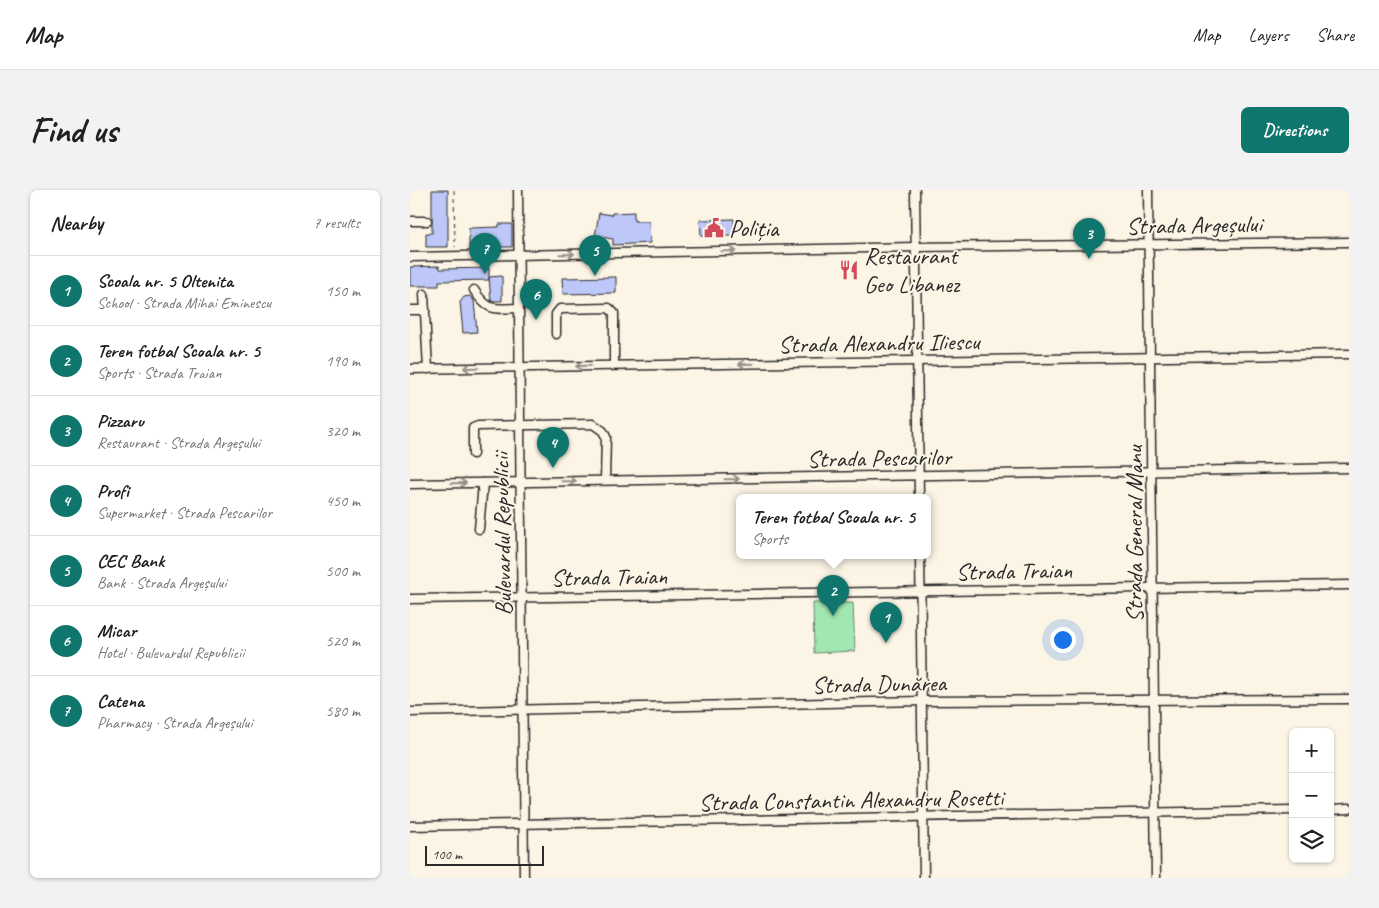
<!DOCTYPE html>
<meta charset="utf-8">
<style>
:root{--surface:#fff;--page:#f2f2f2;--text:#202124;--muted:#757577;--line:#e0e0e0;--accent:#0f766e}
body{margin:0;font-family:Caveat,sans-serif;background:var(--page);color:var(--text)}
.controls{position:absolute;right:15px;bottom:15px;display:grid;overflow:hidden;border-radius:8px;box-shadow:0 1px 4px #0004}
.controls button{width:45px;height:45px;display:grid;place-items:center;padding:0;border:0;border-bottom:1px solid var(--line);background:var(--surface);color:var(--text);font:25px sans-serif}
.scale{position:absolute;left:15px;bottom:12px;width:119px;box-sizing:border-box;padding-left:5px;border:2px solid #2b2b2b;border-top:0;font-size:14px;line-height:18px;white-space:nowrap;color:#2b2b2b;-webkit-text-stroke:4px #fcf5e5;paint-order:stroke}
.you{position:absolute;left:652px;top:449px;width:18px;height:18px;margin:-12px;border:4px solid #fff;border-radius:50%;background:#1a73e8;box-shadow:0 0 0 8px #1a73e833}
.badge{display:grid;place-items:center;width:32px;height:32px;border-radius:50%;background:var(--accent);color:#fff;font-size:16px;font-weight:700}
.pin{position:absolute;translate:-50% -41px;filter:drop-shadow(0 1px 2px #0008)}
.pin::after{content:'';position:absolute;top:26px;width:18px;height:15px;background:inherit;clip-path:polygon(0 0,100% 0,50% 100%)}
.popup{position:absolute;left:326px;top:304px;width:195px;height:65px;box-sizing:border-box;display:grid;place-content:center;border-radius:8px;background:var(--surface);filter:drop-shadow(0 1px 4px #0005);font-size:16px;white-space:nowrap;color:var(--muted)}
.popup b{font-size:19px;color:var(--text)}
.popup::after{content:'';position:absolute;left:50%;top:100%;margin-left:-10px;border:10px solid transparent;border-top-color:var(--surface)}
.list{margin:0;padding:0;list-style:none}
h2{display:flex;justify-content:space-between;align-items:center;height:65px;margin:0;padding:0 20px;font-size:21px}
h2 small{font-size:16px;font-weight:400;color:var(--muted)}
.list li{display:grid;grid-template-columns:32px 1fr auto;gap:15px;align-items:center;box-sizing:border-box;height:70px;padding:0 20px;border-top:1px solid var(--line)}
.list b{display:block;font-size:19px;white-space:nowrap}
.list p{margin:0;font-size:16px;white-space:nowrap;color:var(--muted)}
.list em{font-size:16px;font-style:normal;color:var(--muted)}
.icon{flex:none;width:28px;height:28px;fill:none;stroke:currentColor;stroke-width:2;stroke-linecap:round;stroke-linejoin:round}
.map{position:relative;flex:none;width:939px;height:688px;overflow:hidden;border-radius:8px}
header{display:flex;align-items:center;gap:30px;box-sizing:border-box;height:70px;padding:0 25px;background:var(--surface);border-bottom:1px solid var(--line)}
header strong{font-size:24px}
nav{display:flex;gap:28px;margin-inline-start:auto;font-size:18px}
.intro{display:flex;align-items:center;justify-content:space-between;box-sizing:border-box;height:120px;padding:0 30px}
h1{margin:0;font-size:35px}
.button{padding:12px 22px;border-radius:8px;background:var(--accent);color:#fff;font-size:18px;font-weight:700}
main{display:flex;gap:30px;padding:0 30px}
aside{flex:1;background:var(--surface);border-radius:8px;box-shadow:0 1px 4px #0004}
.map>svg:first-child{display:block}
.green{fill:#a2e6b1;stroke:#66886e}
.building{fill:#bdc7f8;stroke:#2b2b2b}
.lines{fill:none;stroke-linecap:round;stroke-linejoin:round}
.minor-casing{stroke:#2b2b2b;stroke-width:11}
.path{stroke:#2b2b2b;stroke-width:1;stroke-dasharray:4 4;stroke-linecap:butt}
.minor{stroke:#fcf5e5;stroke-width:8}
.oneway{stroke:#949088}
.labels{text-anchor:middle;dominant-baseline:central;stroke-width:4;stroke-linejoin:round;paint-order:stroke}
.street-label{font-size:24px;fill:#2b2b2b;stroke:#fcf5e5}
.poi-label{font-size:24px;fill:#2b2b2b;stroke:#fcf5e5;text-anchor:start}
</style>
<header>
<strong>Map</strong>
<nav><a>Map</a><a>Layers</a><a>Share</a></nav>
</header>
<div class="intro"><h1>Find us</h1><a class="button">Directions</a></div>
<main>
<aside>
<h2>Nearby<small>7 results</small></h2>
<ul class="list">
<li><span class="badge">1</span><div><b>Scoala nr. 5 Oltenita</b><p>School · Strada Mihai Eminescu</p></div><em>150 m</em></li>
<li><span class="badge">2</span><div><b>Teren fotbal Scoala nr. 5</b><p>Sports · Strada Traian</p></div><em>190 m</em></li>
<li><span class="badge">3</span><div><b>Pizzaru</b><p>Restaurant · Strada Argeșului</p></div><em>320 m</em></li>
<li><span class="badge">4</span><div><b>Profi</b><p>Supermarket · Strada Pescarilor</p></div><em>450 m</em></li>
<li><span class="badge">5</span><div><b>CEC Bank</b><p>Bank · Strada Argeșului</p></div><em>500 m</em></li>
<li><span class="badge">6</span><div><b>Micar</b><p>Hotel · Bulevardul Republicii</p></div><em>520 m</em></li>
<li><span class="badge">7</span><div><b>Catena</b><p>Pharmacy · Strada Argeșului</p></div><em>580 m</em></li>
</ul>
</aside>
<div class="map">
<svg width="939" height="688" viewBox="0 0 939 688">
<rect width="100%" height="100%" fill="#fcf5e5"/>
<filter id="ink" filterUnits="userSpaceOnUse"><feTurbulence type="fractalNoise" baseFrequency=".02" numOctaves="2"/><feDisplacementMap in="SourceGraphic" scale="10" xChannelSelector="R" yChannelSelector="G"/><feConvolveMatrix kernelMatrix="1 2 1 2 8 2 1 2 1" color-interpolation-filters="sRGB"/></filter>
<g filter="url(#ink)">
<!-- green -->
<polygon class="green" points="403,413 443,413 445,461 404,463"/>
<!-- building -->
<g class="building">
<polygon points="22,0 38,0 38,57 16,57 16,43 22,43"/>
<polygon points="224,22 224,31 239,31 240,53 203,55 203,49 185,46 189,23 202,25 202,23"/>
<polygon points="324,29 324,46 291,46 290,30"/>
<polygon points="89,34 102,34 102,57 59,57 59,38 89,37"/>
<polygon points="29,76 30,79 79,78 79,90 29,91 29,96 0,96 0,77"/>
<polygon points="92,86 92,111 81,111 79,87"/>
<polygon points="206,87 206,103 153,104 152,88"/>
<polygon points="60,106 64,111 67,142 53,143 50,112 54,107"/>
</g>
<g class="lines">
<defs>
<g id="minor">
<polyline points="108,0 114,688"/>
<polyline points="505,0 509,307"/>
<polyline points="738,0 746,688"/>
<polyline points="0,31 17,31"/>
<polyline points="0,67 506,57 939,52"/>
<path d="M 64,100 C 78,122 84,119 109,118"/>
<polyline points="14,104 18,179"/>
<polyline points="0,120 15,120"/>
<polyline points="146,144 146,124 150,119 199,118 204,123 204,175"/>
<polyline points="0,179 939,164"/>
<polyline points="63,264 63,238 68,236 183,234 193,241 196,247 195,290"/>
<polyline points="0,294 939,278"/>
<polyline points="69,339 73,293"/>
<polyline points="510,365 514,688"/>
<polyline points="0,409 939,395"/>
<polyline points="0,522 512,511 939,509"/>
<polyline points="920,620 939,619"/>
<polyline points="0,636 883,620"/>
</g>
</defs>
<!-- minor casing -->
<use href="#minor" class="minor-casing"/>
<!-- path -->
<polyline class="path" points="44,0 45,57"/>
<!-- minor -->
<use href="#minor" class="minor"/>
</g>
<!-- one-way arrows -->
<defs><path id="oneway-shaft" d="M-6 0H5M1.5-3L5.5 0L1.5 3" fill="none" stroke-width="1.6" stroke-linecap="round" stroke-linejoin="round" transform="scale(1.25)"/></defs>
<g class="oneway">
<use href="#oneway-shaft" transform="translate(319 61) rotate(-1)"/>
<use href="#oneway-shaft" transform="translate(157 64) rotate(-1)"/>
<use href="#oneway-shaft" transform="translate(336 174) rotate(179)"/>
<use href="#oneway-shaft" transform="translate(173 176) rotate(179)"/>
<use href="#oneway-shaft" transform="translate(61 178) rotate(179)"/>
<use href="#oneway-shaft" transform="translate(322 289) rotate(-1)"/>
<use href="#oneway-shaft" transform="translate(159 291) rotate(-1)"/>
<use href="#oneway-shaft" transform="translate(49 293) rotate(-1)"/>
</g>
</g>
<!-- icons -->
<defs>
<symbol id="civic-bare" viewBox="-9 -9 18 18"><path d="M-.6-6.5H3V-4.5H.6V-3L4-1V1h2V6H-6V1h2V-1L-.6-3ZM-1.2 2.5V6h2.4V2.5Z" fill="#d1495b" stroke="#fcf5e5" stroke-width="2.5" paint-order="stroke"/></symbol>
<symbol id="restaurant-bare" viewBox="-9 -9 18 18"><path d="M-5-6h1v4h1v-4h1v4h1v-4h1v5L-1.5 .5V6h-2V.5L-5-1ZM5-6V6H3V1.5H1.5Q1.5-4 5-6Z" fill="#d1495b" stroke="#fcf5e5" stroke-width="2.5" paint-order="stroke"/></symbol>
</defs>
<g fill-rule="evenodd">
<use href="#civic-bare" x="290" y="24" width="28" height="28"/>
<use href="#restaurant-bare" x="425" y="66" width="28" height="28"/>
</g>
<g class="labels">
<!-- street labels -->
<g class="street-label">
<text transform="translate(784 35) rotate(-1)">Strada Argeșului</text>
<text transform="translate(469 153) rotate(-1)">Strada Alexandru Iliescu</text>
<text transform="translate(469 268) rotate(-1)">Strada Pescarilor</text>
<text transform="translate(92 344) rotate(-91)">Bulevardul Republicii</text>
<text transform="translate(724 344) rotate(-90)">Strada General Manu</text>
<text transform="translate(604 381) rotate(-1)">Strada Traian</text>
<text transform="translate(199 387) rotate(-1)">Strada Traian</text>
<text transform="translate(469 494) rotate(-1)">Strada Dunărea</text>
<text transform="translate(441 610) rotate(-1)">Strada Constantin Alexandru Rosetti</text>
</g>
<!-- poi labels -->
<g class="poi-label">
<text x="319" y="38">Poliția</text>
<text x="454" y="66">Restaurant<tspan x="454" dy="28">Geo Libanez</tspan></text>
</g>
</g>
</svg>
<div class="controls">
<button>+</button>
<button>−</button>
<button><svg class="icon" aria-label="layers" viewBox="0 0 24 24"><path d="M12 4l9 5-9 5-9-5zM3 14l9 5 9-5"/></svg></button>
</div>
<div class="scale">100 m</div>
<div class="you"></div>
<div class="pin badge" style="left:476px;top:453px">1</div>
<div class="pin badge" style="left:423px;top:426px">2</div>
<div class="popup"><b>Teren fotbal Scoala nr. 5</b>Sports</div>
<div class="pin badge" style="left:679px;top:69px">3</div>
<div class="pin badge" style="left:143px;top:278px">4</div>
<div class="pin badge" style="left:185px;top:86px">5</div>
<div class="pin badge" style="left:126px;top:130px">6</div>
<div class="pin badge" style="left:75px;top:84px">7</div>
</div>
</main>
